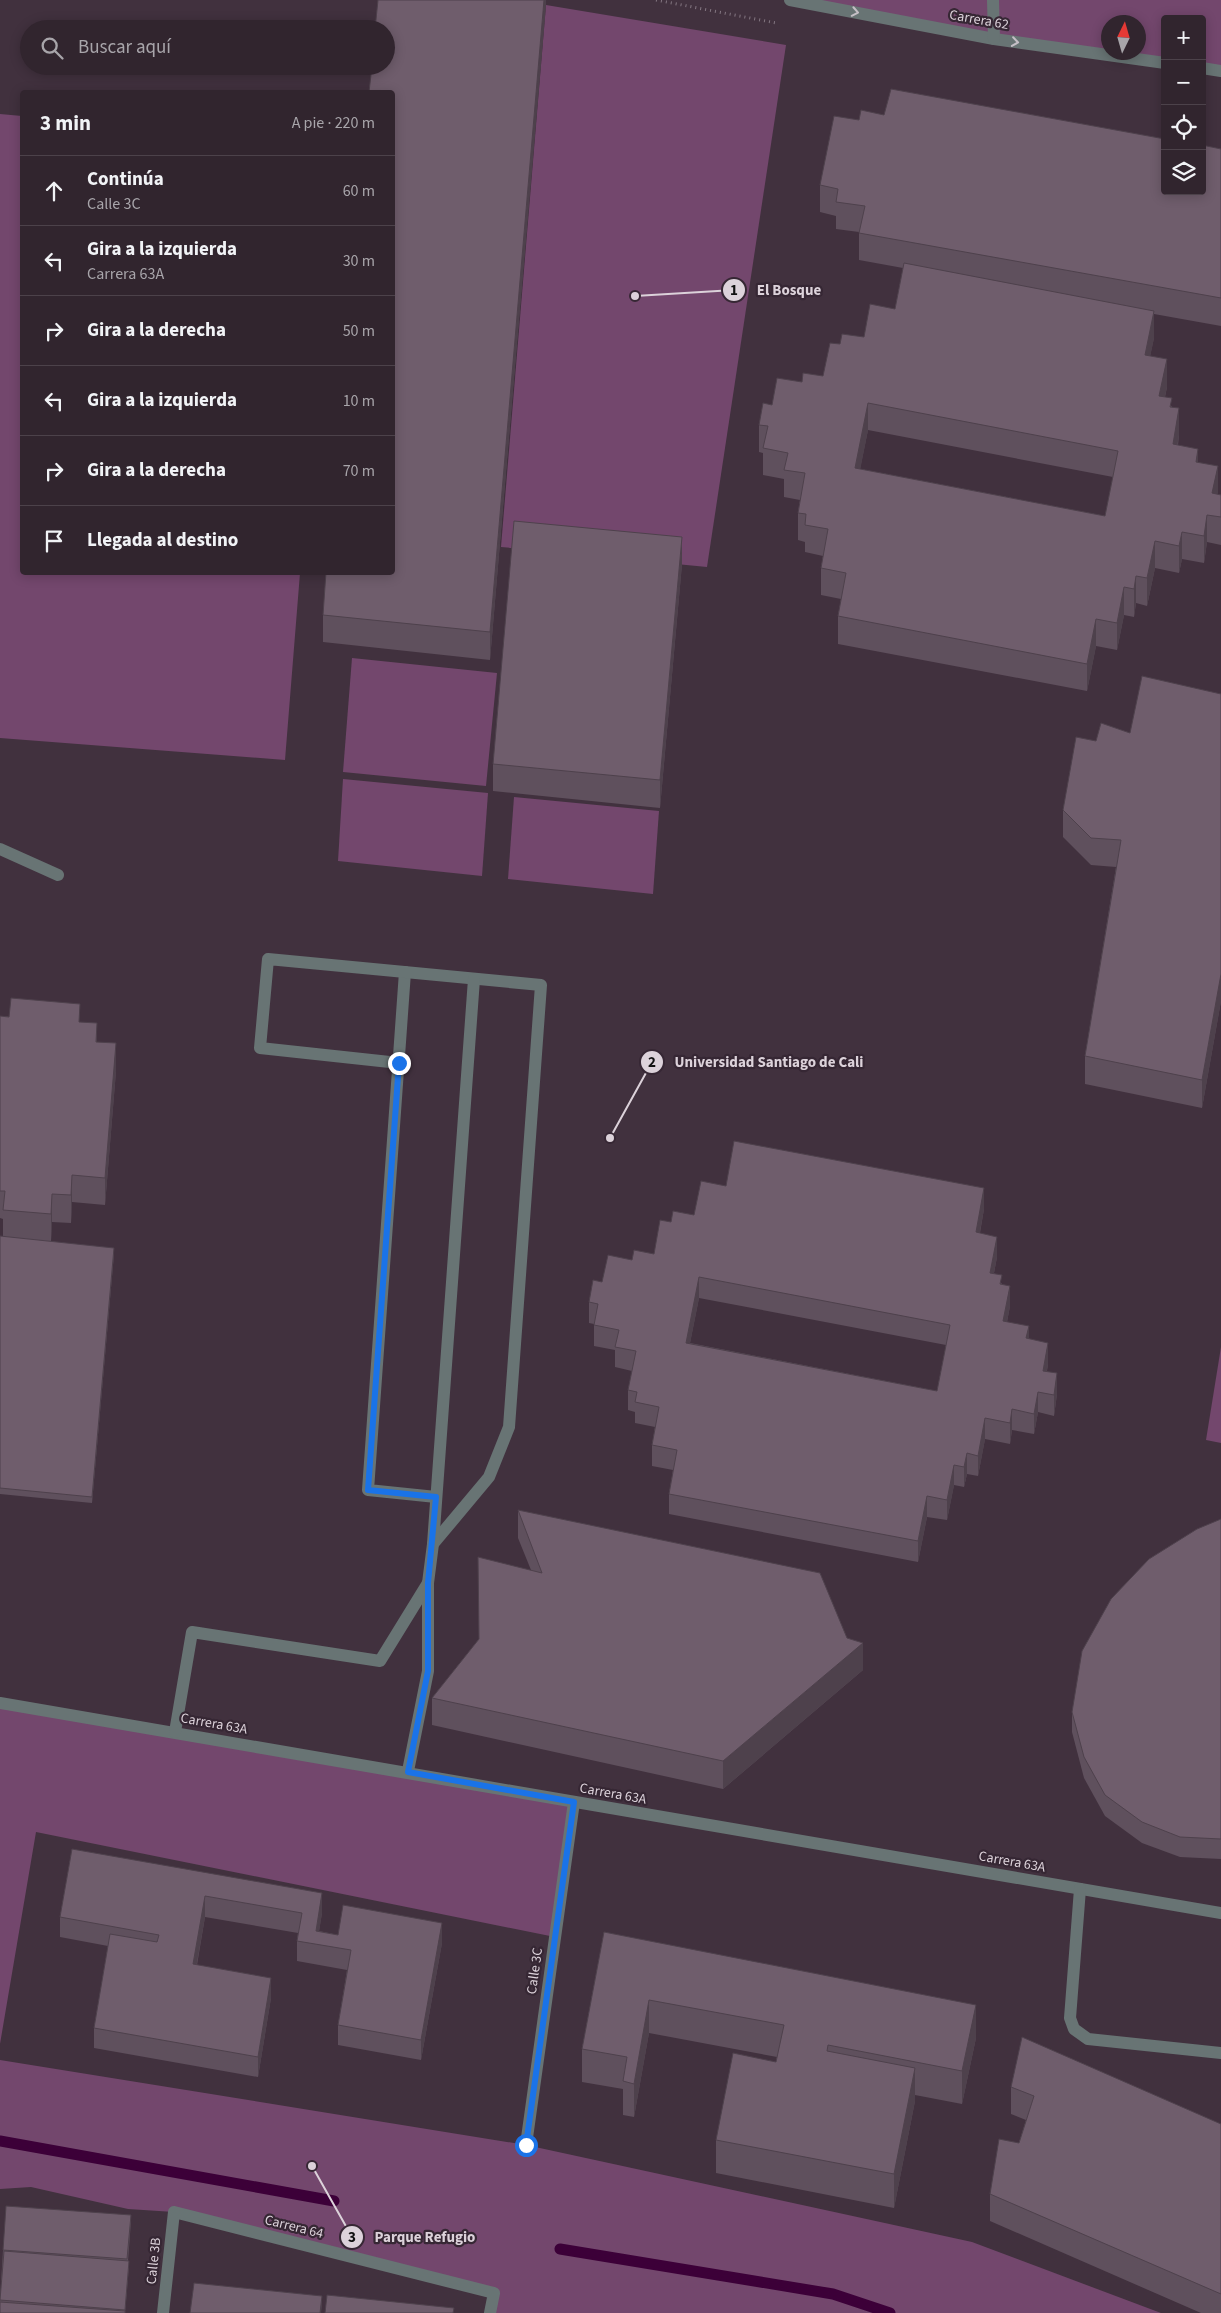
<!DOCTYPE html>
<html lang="es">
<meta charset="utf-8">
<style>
:root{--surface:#31252e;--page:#3d313a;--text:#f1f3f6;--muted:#a8a5aa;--line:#4c424a}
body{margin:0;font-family:"Source Sans 3",sans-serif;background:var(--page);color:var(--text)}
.controls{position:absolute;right:15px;top:15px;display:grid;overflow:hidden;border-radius:5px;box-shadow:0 2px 12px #0003}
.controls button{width:45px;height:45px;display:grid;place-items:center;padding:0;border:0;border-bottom:1px solid var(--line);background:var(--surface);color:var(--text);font:25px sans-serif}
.compass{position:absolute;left:1101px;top:15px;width:45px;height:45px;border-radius:50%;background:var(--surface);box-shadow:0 2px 12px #0003;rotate:5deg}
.stop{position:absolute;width:15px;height:15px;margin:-11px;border:4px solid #1a73e8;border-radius:50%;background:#fff}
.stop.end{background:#1a73e8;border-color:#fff;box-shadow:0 1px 5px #0008}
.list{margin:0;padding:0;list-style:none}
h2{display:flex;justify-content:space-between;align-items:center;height:65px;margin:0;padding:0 20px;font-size:21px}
h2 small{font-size:16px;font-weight:400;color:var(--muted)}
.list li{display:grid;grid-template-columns:32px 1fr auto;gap:15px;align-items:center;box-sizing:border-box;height:70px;padding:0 20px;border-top:1px solid var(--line)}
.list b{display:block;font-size:19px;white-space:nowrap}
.list p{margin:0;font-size:16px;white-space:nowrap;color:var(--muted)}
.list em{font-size:16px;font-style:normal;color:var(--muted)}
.icon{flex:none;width:28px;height:28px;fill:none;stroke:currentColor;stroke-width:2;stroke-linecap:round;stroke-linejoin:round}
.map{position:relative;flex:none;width:1221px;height:2313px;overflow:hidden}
.search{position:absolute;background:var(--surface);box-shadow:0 2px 12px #0003;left:20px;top:20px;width:375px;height:55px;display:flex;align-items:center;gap:12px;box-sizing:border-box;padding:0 18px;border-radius:28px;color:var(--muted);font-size:19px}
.panel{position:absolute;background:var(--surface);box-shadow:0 2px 12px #0003;left:20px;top:90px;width:375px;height:485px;border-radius:5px}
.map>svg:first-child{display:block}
.green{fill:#73476d;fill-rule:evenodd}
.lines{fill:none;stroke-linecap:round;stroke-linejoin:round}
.stream{stroke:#3c0038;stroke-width:11}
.path{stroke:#847782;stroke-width:3;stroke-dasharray:1 4;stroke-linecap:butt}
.minor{stroke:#687474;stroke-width:12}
.wall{fill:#5f505d;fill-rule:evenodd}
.shaded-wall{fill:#4e414c}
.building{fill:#6f5d6c;stroke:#4e414c;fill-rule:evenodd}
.oneway{stroke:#c5bfc6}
.route{stroke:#1a73e8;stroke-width:6}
.labels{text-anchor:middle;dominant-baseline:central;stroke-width:4.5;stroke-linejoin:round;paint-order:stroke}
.street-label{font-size:14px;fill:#dcd2da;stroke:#362734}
.leader{fill:none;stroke:#dcd2da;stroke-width:2}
.callout-dot{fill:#dcd2da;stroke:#362734;stroke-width:2}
.mark-label{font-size:15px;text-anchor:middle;font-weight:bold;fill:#111}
.callout-label{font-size:15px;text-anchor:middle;font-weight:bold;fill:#dcd2da;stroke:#362734;stroke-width:4.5;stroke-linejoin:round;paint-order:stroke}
</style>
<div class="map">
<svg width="1221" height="2313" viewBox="0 0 1221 2313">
<rect width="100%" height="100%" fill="#41313e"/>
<!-- green -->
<g class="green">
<path d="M 790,0 L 1221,0 L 1221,71 L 1202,68 L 1202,19 L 1165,19 L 1165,63 ZM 1108,22 L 1138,22 L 1138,52 L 1108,52 Z"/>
<polygon points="546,5 786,45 707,567 501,547"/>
<polygon points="0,114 22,116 22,572 300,573 285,760 0,738"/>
<polygon points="352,658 497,673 486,786 343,772"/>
<polygon points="343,779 488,793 482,876 338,861"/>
<polygon points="514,797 659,811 653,894 508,879"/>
<polygon points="1221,1347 1221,1443 1206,1440"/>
<polygon points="0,1703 574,1802 555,1937 36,1832 0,2044"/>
<polygon points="0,2060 526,2145 972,2242 1161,2313 490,2313 493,2293 174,2212 128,2209 31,2187 0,2189"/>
</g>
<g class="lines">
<!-- stream -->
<g class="stream">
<polyline points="0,2141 334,2201"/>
<polyline points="560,2249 833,2294 890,2313"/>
</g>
<!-- path -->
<polyline class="path" points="656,0 776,23"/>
<!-- minor -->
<g class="minor">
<polyline points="790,0 994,39 1165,63"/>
<polyline points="993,0 994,39"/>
<polyline points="1202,68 1221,71"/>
<polyline points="0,849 58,875"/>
<polyline points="405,972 368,1490 436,1497"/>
<polyline points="399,1063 260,1048 268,959 541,985 509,1427 489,1477 433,1544 428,1583 428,1671 408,1771"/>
<polyline points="433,1544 474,979"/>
<polyline points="0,1703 1221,1913"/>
<polyline points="175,1732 192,1632 380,1661 428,1583"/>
<polyline points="1080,1889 1070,2018 1074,2029 1088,2039 1221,2053"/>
<polyline points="526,2145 574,1802"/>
<polyline points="163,2313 174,2212 494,2293 490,2313"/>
</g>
</g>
<!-- wall -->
<g class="wall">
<polygon points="546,0 490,660 323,642 323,615"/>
<path d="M 884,115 L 1221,149 L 1221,326 L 1154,314 L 1154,338 L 1150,356 L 1167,387 L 1165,397 L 1172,407 L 1179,435 L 1178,445 L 1198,462 L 1217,494 L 1221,495 L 1221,545 L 1207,542 L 1204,563 L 1182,559 L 1179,573 L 1155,568 L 1147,606 L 1136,603 L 1134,617 L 1124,615 L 1117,650 L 1096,646 L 1087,691 L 838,644 L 838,616 L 841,599 L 821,595 L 821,568 L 823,556 L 805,552 L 805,542 L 798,540 L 798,513 L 800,500 L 784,497 L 784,479 L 763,475 L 763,453 L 759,452 L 759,425 L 772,405 L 802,382 L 823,376 L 840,344 L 864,337 L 895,309 L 903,268 L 859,260 L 859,232 L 836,229 L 836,216 L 820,212 L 820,185 L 859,120 ZM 868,430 L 1113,477 L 1105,516 L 860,469 Z"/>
<polygon points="682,564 660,808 493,791 493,764"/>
<polygon points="1221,694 1221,1001 1202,1108 1085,1084 1085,1056 1116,867 1091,865 1063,837 1063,810 1096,741 1130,733"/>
<polygon points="0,1016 80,1022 97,1042 116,1071 105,1205 72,1202 71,1223 52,1222 51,1241 114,1254 92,1503 0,1494 0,1236 3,1236 3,1219 0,1218"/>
<path d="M 726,1186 L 984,1209 L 980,1233 L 997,1257 L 994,1273 L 1002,1284 L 1010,1306 L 1007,1322 L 1029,1339 L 1048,1364 L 1047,1371 L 1057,1394 L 1054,1416 L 1038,1412 L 1034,1434 L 1012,1430 L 1010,1444 L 985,1439 L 978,1476 L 967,1474 L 964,1487 L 954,1485 L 947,1520 L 927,1517 L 918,1562 L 669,1514 L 669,1494 L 673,1470 L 652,1466 L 652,1445 L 655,1427 L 635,1423 L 635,1412 L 628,1410 L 628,1390 L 632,1371 L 615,1367 L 615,1350 L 594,1346 L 594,1324 L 589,1323 L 589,1302 L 602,1282 L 632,1260 L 654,1254 L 671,1222 L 694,1215 ZM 699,1298 L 946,1345 L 937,1391 L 690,1343 Z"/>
<polygon points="518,1510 847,1638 863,1670 723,1789 432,1725 432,1698 479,1639 531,1570 518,1538"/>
<polygon points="1221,1519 1221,1859 1180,1857 1142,1843 1105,1816 1084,1778 1072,1732 1072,1712"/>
<polygon points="72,1849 322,1913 319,1931 338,1935 442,1943 421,2060 338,2045 338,2025 347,1970 297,1961 297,1941 298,1933 205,1917 197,1965 271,1998 258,2077 94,2048 94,2028 108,1946 60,1937 60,1917"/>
<polygon points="604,1932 976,2038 962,2104 915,2095 915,2101 894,2208 716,2173 716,2140 776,2062 777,2057 649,2033 634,2117 623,2115 623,2089 582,2082 582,2049"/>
<polygon points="1011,2087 1221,2124 1221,2313 1201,2313 990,2221 990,2194 1019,2143 1026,2120 1011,2114"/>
<polygon points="131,2221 128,2261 129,2266 125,2313 0,2313 0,2300 3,2250"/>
</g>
<!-- shaded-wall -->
<g class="shaded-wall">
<polygon points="544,0 546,0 546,5 490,660 490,632"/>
<polygon points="1154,311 1154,338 1145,382 1145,355"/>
<polygon points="1167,359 1167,387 1159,423 1159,396"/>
<polygon points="868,403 868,430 855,496 855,468"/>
<polygon points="1179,408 1179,435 1173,471 1173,444"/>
<polygon points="1198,449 1198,476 1196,462"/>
<polygon points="1218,466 1218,493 1213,516 1212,493"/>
<polygon points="1207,515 1207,542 1204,563 1204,536"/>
<polygon points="1182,532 1182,559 1179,573 1179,546"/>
<polygon points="682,537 682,564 660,808 660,780"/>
<polygon points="1155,541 1155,568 1147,606 1147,578"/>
<polygon points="1136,576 1136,603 1134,617 1134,589"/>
<polygon points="1124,587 1124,615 1117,650 1117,623"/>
<polygon points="1096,619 1096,646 1087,691 1087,664"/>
<polygon points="1221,974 1221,1001 1202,1108 1202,1080"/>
<polygon points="97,1023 97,1051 96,1042"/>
<polygon points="116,1043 116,1071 105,1205 105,1178"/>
<polygon points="72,1175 72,1202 71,1223 71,1195"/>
<polygon points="984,1188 984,1209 976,1253 976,1232"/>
<polygon points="52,1194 52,1222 51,1241 51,1214"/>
<polygon points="997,1237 997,1257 990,1293 990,1273"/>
<polygon points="114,1248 114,1254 92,1503 92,1497"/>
<polygon points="699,1277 699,1298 686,1363 686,1343"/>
<polygon points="1010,1286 1010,1306 1003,1342 1003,1321"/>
<polygon points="1029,1326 1029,1347 1026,1338"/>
<polygon points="1048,1343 1048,1364 1043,1391 1043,1371"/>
<polygon points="1057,1373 1057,1394 1054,1416 1054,1395"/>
<polygon points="1038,1392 1038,1412 1034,1434 1034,1414"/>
<polygon points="1012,1409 1012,1430 1010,1444 1010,1423"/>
<polygon points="985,1418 985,1439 978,1476 978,1456"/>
<polygon points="967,1453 967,1474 964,1487 964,1467"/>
<polygon points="954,1465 954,1485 947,1520 947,1500"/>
<polygon points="927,1496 927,1517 918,1562 918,1541"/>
<polygon points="863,1643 863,1670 723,1789 723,1761"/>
<polygon points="322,1893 322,1913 317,1944 316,1931"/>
<polygon points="205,1896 205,1917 193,1985 193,1964"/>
<polygon points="442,1923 442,1943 421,2060 421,2040"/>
<polygon points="271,1978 271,1998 258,2077 258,2057"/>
<polygon points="649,2000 649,2033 634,2117 634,2084"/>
<polygon points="976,2005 976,2038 962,2104 962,2071"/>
<polygon points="915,2068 915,2101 894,2208 894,2174"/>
<polygon points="322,2296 322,2307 321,2313 320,2313"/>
</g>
<!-- building -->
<g class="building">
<polygon points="378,0 544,0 490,632 323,615 326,572 392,572 392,92 369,92 372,66 386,66 386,29 375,29"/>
<polygon points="891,89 1165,139 1165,191 1202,191 1202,145 1221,149 1221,298 859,233 865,206 836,202 838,189 820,185 834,116 859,120 861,110 884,115"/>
<path d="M 904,263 L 1154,311 L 1145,355 L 1167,359 L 1159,396 L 1172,398 L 1170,407 L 1179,408 L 1173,444 L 1198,449 L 1196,462 L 1218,466 L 1212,493 L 1221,495 L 1221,517 L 1207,515 L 1204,536 L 1182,532 L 1179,546 L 1155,541 L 1147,578 L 1136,576 L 1134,589 L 1124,587 L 1117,623 L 1096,619 L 1087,664 L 838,616 L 846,573 L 821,568 L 828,529 L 805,525 L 806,514 L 798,513 L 805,473 L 784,470 L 788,453 L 763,448 L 768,426 L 759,425 L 763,403 L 772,405 L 777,378 L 802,382 L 803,373 L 823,376 L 830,343 L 840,344 L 842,334 L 864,337 L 870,304 L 895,309 ZM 868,403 L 1118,451 L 1105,516 L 855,468 Z"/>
<polygon points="514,521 682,537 660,780 493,764"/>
<polygon points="1142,676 1221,694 1221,974 1202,1080 1085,1056 1121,840 1091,838 1063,810 1076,737 1096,741 1101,723 1130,733"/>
<polygon points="11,998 80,1004 79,1022 97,1023 96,1042 116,1043 105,1178 72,1175 71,1195 52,1194 51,1214 3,1210 5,1191 0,1191 0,1016 9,1017"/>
<path d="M 734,1141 L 984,1188 L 976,1232 L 997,1237 L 990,1273 L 1002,1275 L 1000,1284 L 1010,1286 L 1003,1321 L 1029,1326 L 1026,1338 L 1048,1343 L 1043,1371 L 1057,1373 L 1054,1395 L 1038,1392 L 1034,1414 L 1012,1409 L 1010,1423 L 985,1418 L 978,1456 L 967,1453 L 964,1467 L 954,1465 L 947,1500 L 927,1496 L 918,1541 L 669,1494 L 677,1450 L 652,1445 L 659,1407 L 635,1402 L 637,1392 L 628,1390 L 636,1351 L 615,1347 L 619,1330 L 594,1325 L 598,1304 L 589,1302 L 593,1280 L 602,1282 L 608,1255 L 632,1260 L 634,1250 L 654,1254 L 660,1220 L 671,1222 L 673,1211 L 694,1215 L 701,1181 L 726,1186 ZM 699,1277 L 950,1325 L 937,1391 L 686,1343 Z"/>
<polygon points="0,1236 114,1248 92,1497 0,1488"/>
<polygon points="518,1510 820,1573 847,1638 863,1643 723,1761 432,1698 479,1639 478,1557 542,1573"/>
<polygon points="1221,1519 1221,1839 1180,1837 1142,1822 1105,1795 1084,1757 1072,1712 1082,1651 1111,1599 1149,1559 1197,1529"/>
<polygon points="72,1849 322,1893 316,1931 338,1935 343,1905 442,1923 421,2040 338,2025 351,1950 297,1941 302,1913 205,1896 193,1964 271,1978 258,2057 94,2028 110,1934 157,1942 159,1935 60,1917"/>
<polygon points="604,1932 976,2005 962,2071 828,2045 827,2051 915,2068 894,2174 716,2140 733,2053 776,2062 784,2025 649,2000 634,2084 623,2081 627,2057 582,2049"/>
<polygon points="1022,2037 1221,2124 1221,2294 990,2194 999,2139 1019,2143 1034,2096 1011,2087"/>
<polygon points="6,2206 131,2215 127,2259 3,2250"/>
<polygon points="4,2251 129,2261 125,2310 0,2300"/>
<polygon points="194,2283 322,2296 320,2313 190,2313"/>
<polygon points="327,2295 454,2308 453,2313 325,2313"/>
<polygon points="0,2302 125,2311 125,2313 0,2313"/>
</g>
<!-- one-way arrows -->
<defs><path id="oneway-chevron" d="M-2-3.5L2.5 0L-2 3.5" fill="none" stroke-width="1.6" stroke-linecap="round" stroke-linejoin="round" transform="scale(1.25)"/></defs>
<g class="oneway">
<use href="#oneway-chevron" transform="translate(855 12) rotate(11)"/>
<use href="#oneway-chevron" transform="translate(1015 42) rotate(8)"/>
</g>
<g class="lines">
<!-- route -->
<polyline class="route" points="399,1063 368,1490 436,1497 428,1583 428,1671 408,1772 574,1802 526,2145"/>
</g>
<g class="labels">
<!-- street labels -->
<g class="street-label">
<text transform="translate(979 20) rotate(10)">Carrera 62</text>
<text transform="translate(214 1724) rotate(10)">Carrera 63A</text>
<text transform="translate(613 1794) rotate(10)">Carrera 63A</text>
<text transform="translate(1012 1862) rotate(10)">Carrera 63A</text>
<text transform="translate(535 1971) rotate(-82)">Calle 3C</text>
<text transform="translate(294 2227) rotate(14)">Carrera 64</text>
<text transform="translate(154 2261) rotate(-84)">Calle 3B</text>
</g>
</g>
<!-- callouts -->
<path class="leader" d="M635 296L734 290M610 1138L652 1062M312 2166L352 2237"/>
<g class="callout-dot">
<circle cx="635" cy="296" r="5"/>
<circle cx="610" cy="1138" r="5"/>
<circle cx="312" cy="2166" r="5"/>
<circle cx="734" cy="290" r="12"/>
<circle cx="652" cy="1062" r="12"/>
<circle cx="352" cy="2237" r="12"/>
</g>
<g class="mark-label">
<text x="734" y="295">1</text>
<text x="652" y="1067">2</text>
<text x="352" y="2242">3</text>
</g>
<g class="callout-label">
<text x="789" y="295">El Bosque</text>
<text x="769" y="1067">Universidad Santiago de Cali</text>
<text x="425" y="2242">Parque Refugio</text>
</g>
</svg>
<div class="controls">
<button>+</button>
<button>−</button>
<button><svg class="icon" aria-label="locate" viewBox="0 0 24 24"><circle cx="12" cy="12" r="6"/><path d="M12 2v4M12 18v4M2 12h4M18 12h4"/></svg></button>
<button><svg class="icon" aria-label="layers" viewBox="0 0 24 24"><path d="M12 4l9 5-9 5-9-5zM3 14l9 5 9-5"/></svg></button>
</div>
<svg class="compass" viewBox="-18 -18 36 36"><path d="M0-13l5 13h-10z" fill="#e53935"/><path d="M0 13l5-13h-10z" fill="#a8a5aa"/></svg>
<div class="stop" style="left:526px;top:2145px"></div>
<div class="stop end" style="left:399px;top:1063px"></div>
<div class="search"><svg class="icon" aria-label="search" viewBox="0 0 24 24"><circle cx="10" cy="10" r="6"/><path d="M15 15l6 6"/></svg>Buscar aquí</div>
<section class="panel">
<h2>3 min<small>A pie · 220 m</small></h2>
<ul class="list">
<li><svg class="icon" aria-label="ahead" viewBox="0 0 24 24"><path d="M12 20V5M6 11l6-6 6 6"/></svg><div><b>Continúa</b><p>Calle 3C</p></div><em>60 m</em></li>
<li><svg class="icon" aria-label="left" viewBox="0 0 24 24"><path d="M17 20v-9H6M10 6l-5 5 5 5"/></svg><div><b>Gira a la izquierda</b><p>Carrera 63A</p></div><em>30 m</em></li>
<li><svg class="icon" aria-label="right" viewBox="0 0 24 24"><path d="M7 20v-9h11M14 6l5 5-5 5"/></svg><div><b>Gira a la derecha</b></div><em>50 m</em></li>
<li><svg class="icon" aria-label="left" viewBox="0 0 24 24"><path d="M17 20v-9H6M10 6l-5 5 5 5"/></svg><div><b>Gira a la izquierda</b></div><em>10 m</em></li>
<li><svg class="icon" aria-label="right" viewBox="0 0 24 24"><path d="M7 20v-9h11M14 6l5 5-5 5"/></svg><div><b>Gira a la derecha</b></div><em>70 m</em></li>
<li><svg class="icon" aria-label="arrive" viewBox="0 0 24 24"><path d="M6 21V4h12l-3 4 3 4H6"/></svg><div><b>Llegada al destino</b></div></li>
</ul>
</section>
</div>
